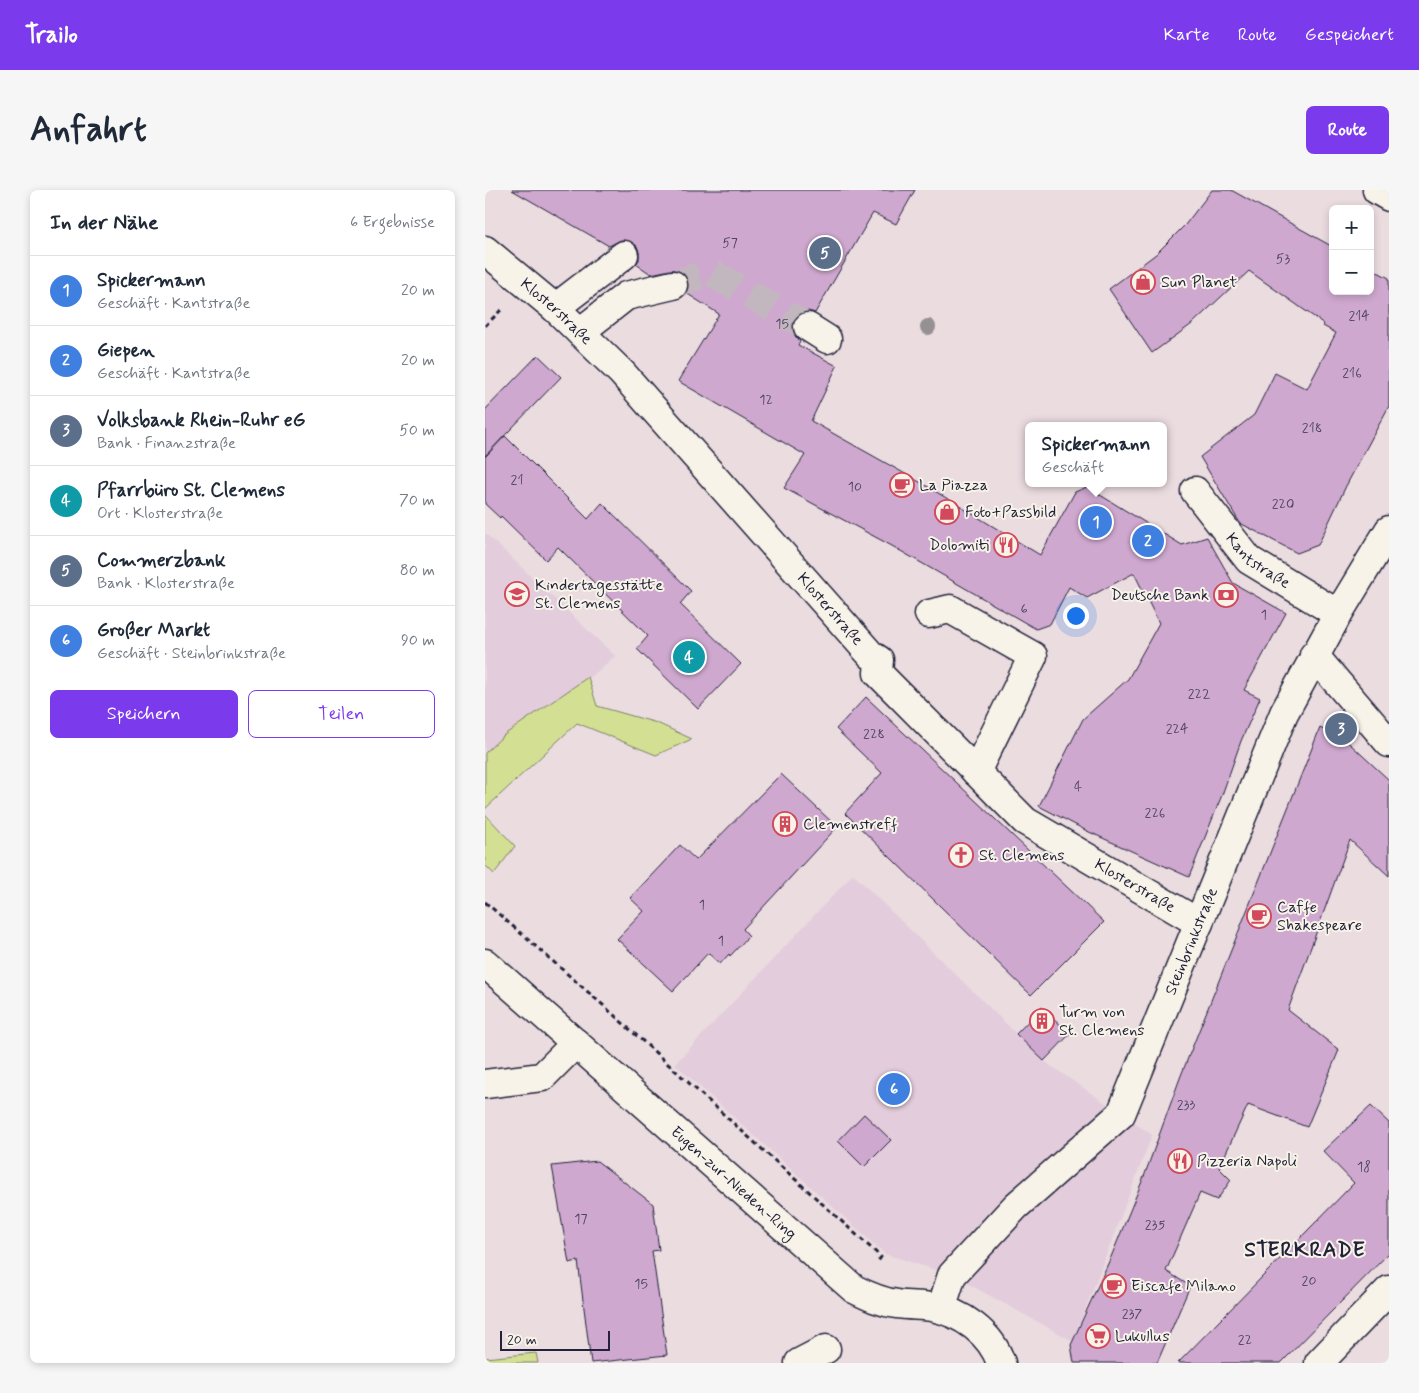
<!DOCTYPE html>
<html lang="de">
<meta charset="utf-8">
<style>
:root{--surface:#fff;--page:#f6f6f7;--text:#1f2937;--muted:#747a83;--line:#e0e1e3;--accent:#7c3aed}
body{margin:0;font-family:Mynerve,sans-serif;background:var(--page);color:var(--text)}
.controls{position:absolute;right:15px;top:15px;display:grid;overflow:hidden;border-radius:8px;box-shadow:0 2px 8px #0003}
.controls button{width:45px;height:45px;display:grid;place-items:center;padding:0;border:0;border-bottom:1px solid var(--line);background:var(--surface);color:var(--text);font:25px sans-serif}
.scale{position:absolute;left:15px;bottom:12px;width:110px;box-sizing:border-box;padding-left:5px;border:2px solid #22223b;border-top:0;font-size:14px;line-height:18px;white-space:nowrap;color:#22223b;-webkit-text-stroke:4px #f7f3e8;paint-order:stroke}
.you{position:absolute;left:590px;top:425px;width:18px;height:18px;margin:-12px;border:4px solid #fff;border-radius:50%;background:#1a73e8;box-shadow:0 0 0 8px #1a73e833}
.badge{display:grid;place-items:center;width:32px;height:32px;border-radius:50%;background:var(--accent);color:#fff;font-size:16px;font-weight:700}
.pin{position:absolute;translate:-50% -50%;border:2px solid #fff;box-shadow:0 1px 5px #0006}
.popup{position:absolute;left:540px;top:232px;width:142px;height:65px;box-sizing:border-box;display:grid;place-content:center;border-radius:8px;background:var(--surface);filter:drop-shadow(0 1px 4px #0005);font-size:16px;white-space:nowrap;color:var(--muted)}
.popup b{font-size:19px;color:var(--text)}
.popup::after{content:'';position:absolute;left:50%;top:100%;margin-left:-10px;border:10px solid transparent;border-top-color:var(--surface)}
.list{margin:0;padding:0;list-style:none}
h2{display:flex;justify-content:space-between;align-items:center;height:65px;margin:0;padding:0 20px;font-size:21px}
h2 small{font-size:16px;font-weight:400;color:var(--muted)}
.list li{display:grid;grid-template-columns:32px 1fr auto;gap:15px;align-items:center;box-sizing:border-box;height:70px;padding:0 20px;border-top:1px solid var(--line)}
.list b{display:block;font-size:19px;white-space:nowrap}
.list p{margin:0;font-size:16px;white-space:nowrap;color:var(--muted)}
.list em{font-size:16px;font-style:normal;color:var(--muted)}
.actions{display:flex;gap:10px;padding:15px 20px}
.actions a{flex:1;padding:11px 0;border:1px solid var(--accent);border-radius:8px;text-align:center;font-size:18px;color:var(--accent)}
.actions .main{background:var(--accent);color:#fff}
.map{position:relative;flex:none;width:904px;height:1173px;overflow:hidden;border-radius:8px}
header{display:flex;align-items:center;gap:30px;box-sizing:border-box;height:70px;padding:0 25px;background:var(--accent);color:#fff}
header strong{font-size:24px}
nav{display:flex;gap:28px;margin-inline-start:auto;font-size:18px}
.intro{display:flex;align-items:center;justify-content:space-between;box-sizing:border-box;height:120px;padding:0 30px}
h1{margin:0;font-size:35px}
.button{padding:12px 22px;border-radius:8px;background:var(--accent);color:#fff;font-size:18px;font-weight:700}
main{display:flex;gap:30px;padding:0 30px}
aside{flex:1;background:var(--surface);border-radius:8px;box-shadow:0 2px 8px #0003}
.map>svg:first-child{display:block}
.built{fill:#e3ccdb}
.green{fill:#d3e093;stroke:#7a8167}
.building{fill:#cfa8cf;stroke:#22223b}
.lines{fill:none;stroke-linecap:round;stroke-linejoin:round}
.minor-tunnel{stroke:#c3b7bf;stroke-width:28;stroke-dasharray:28 14;stroke-linecap:butt}
.minor-casing{stroke:#22223b;stroke-width:31}
.major-casing{stroke:#22223b;stroke-width:31}
.path{stroke:#22223b;stroke-width:3;stroke-dasharray:5 4;stroke-linecap:butt}
.minor{stroke:#f7f3e8;stroke-width:28}
.major{stroke:#f7f3e8;stroke-width:28}
.tree{fill:#959091}
.labels{text-anchor:middle;dominant-baseline:central;stroke-width:4;stroke-linejoin:round;paint-order:stroke}
.number-label{font-size:14px;fill:#4d4460}
.poi-label{font-size:16px;fill:#22223b;stroke:#f7f3e8;text-anchor:start}
.street-label{font-size:16px;fill:#22223b;stroke:#f7f3e8}
.district-label{font-size:21px;font-weight:bold;letter-spacing:1px;fill:#22223b;stroke:#f7f3e8}
</style>
<header>
<strong>Trailo</strong>
<nav><a>Karte</a><a>Route</a><a>Gespeichert</a></nav>
</header>
<div class="intro"><h1>Anfahrt</h1><a class="button">Route</a></div>
<main>
<aside>
<h2>In der Nähe<small>6 Ergebnisse</small></h2>
<ul class="list">
<li><span class="badge" style="background:#3f7fe0">1</span><div><b>Spickermann</b><p>Geschäft · Kantstraße</p></div><em>20 m</em></li>
<li><span class="badge" style="background:#3f7fe0">2</span><div><b>Giepen</b><p>Geschäft · Kantstraße</p></div><em>20 m</em></li>
<li><span class="badge" style="background:#5c6f8a">3</span><div><b>Volksbank Rhein-Ruhr eG</b><p>Bank · Finanzstraße</p></div><em>50 m</em></li>
<li><span class="badge" style="background:#0f9aa8">4</span><div><b>Pfarrbüro St. Clemens</b><p>Ort · Klosterstraße</p></div><em>70 m</em></li>
<li><span class="badge" style="background:#5c6f8a">5</span><div><b>Commerzbank</b><p>Bank · Klosterstraße</p></div><em>80 m</em></li>
<li><span class="badge" style="background:#3f7fe0">6</span><div><b>Großer Markt</b><p>Geschäft · Steinbrinkstraße</p></div><em>90 m</em></li>
</ul>
<div class="actions"><a class="main">Speichern</a><a>Teilen</a></div>
</aside>
<div class="map">
<svg width="904" height="1173" viewBox="0 0 904 1173">
<rect width="100%" height="100%" fill="#ebdce0"/>
<filter id="ink" filterUnits="userSpaceOnUse"><feTurbulence type="fractalNoise" baseFrequency=".02" numOctaves="2"/><feDisplacementMap in="SourceGraphic" scale="10" xChannelSelector="R" yChannelSelector="G"/><feConvolveMatrix kernelMatrix="1 2 1 2 8 2 1 2 1" color-interpolation-filters="sRGB"/></filter>
<g filter="url(#ink)">
<!-- built -->
<g class="built">
<polygon points="0,343 130,466 0,580"/>
<polygon points="368,684 559,871 667,945 588,1151 467,1085 400,1064 190,874"/>
</g>
<!-- green -->
<g class="green">
<polygon points="103,487 112,516 172,533 207,549 171,565 92,533 0,619 0,563 19,545"/>
<polygon points="0,624 30,656 9,684 0,675"/>
<polygon points="51,1163 53,1173 0,1173 0,1168"/>
</g>
<!-- building -->
<g class="building">
<polygon points="27,0 430,0 411,34 388,23 330,123 323,121 316,123 310,129 307,137 309,145 315,151 313,155 352,176 326,231 440,295 555,365 590,302 602,297 697,355 722,347 748,393 801,423 759,500 775,508 756,551 737,605 704,687 602,641 554,616 598,529 643,489 674,433 649,383 602,408 584,397 565,434 551,439 407,356 299,298 320,265 193,191 234,124 201,103 203,99 203,92 200,85 193,80 185,80 166,84 151,74 154,70 154,62 152,56 145,51 136,50 124,56"/>
<polygon points="727,0 746,0 848,57 848,101 885,101 885,78 904,88 904,216 861,296 833,355 812,363 755,333 715,267 769,225 790,183 822,199 851,143 838,136 839,134 764,81 707,134 667,163 624,99 671,64 700,35"/>
<polygon points="53,165 76,187 0,266 0,220"/>
<polygon points="20,246 103,329 117,313 206,401 195,414 256,474 213,519 152,459 163,446 73,357 61,370 16,326 15,328 0,314 0,267"/>
<polygon points="381,507 619,732 546,805 360,623 397,583 351,539"/>
<polygon points="835,538 864,553 904,590 904,686 865,650 803,820 854,860 822,937 763,915 734,978 746,990 732,1010 715,1003 681,1081 705,1096 672,1173 589,1173 586,1155 626,1067 660,984 695,888"/>
<polygon points="296,584 352,637 258,739 264,746 245,766 244,764 235,774 223,763 188,801 132,749 159,721 145,708 195,655 211,670"/>
<polygon points="557,817 585,844 559,871 531,844"/>
<polygon points="886,916 904,933 904,1063 796,1173 693,1173 869,993 838,961"/>
<polygon points="379,924 406,950 379,977 353,951"/>
<polygon points="112,971 168,1014 174,1060 167,1061 182,1165 106,1173 93,1071 84,1073 67,976"/>
</g>
<g class="lines">
<!-- minor-tunnel -->
<polyline class="minor-tunnel" points="188,95 225,82 323,137"/>
<defs>
<g id="minor">
<polyline points="892,0 904,7"/>
<path id="s1" d="M 0,60 L 70,118 L 137,183 L 386,465 L 394,470 L 393,483 L 540,631 L 714,733"/>
<polyline points="70,118 139,65"/>
<polyline points="323,137 342,149"/>
<polyline points="95,142 141,106 188,95"/>
<path id="s2" d="M 710,301 L 764,370 L 853,424"/>
<polyline points="444,424 465,419 548,466 491,582"/>
<polyline points="829,465 904,553"/>
<polyline points="0,894 57,887 91,853"/>
<path id="s3" d="M 456,1119 L 467,1085 L 531,1016 L 636,924 L 799,523 L 853,424 L 904,340"/>
<polyline points="314,1173 341,1159"/>
<polyline points="834,1173 904,1100"/>
</g>
<g id="major">
<path id="s4" d="M 0,773 L 369,1099 C 383,1106 396,1112 412,1114 C 424,1116 435,1115 447,1117 C 477,1123 506,1143 516,1173"/>
</g>
</defs>
<!-- minor casing -->
<use href="#minor" class="minor-casing"/>
<!-- major casing -->
<use href="#major" class="major-casing"/>
<!-- path -->
<g class="path">
<polyline points="0,136 19,117"/>
<polyline points="0,712 119,816 396,1067 392,1073"/>
</g>
<!-- minor -->
<use href="#minor" class="minor"/>
<!-- major -->
<use href="#major" class="major"/>
</g>
<!-- trees -->
<circle class="tree" cx="443" cy="137" r="8"/>
</g>
<!-- icons -->
<defs>
<symbol id="shop-ring" viewBox="-11 -11 22 22"><circle r="9.5" fill="#f7f3e8" stroke="#d1495b" stroke-width="1.5"/><path d="M-5-2.5h2.3a2.7 3.5 0 0 1 5.4 0H5L5.5 6h-11ZM-1.5-2.5h3a1.5 2.3 0 0 0-3 0Z" fill="#d1495b"/></symbol>
<symbol id="cafe-ring" viewBox="-11 -11 22 22"><circle r="9.5" fill="#f7f3e8" stroke="#d1495b" stroke-width="1.5"/><path d="M-5.5-4.5H6V0H3Q3 3.5 0 3.5H-2.5Q-5.5 3.5-5.5 0ZM3-3.2v2h1.7v-2ZM-6 4.5H4V6H-6Z" fill="#d1495b"/></symbol>
<symbol id="restaurant-ring" viewBox="-11 -11 22 22"><circle r="9.5" fill="#f7f3e8" stroke="#d1495b" stroke-width="1.5"/><path d="M-5-6h1v4h1v-4h1v4h1v-4h1v5L-1.5 .5V6h-2V.5L-5-1ZM5-6V6H3V1.5H1.5Q1.5-4 5-6Z" fill="#d1495b"/></symbol>
<symbol id="school-ring" viewBox="-11 -11 22 22"><circle r="9.5" fill="#f7f3e8" stroke="#d1495b" stroke-width="1.5"/><path d="M0-5L7-2L0 1L-7-2ZM-4 1L0 2.5L4 1V4Q0 6-4 4Z" fill="#d1495b"/></symbol>
<symbol id="bank-ring" viewBox="-11 -11 22 22"><circle r="9.5" fill="#f7f3e8" stroke="#d1495b" stroke-width="1.5"/><path d="M-6-4H6V4H-6ZM0-2.3a2.3 2.3 0 1 0 0 4.6a2.3 2.3 0 1 0 0-4.6Z" fill="#d1495b"/></symbol>
<symbol id="building-ring" viewBox="-11 -11 22 22"><circle r="9.5" fill="#f7f3e8" stroke="#d1495b" stroke-width="1.5"/><path d="M-4-6H4V6H1V3H-1V6H-4ZM-2.5-4.3h1.7v1.8h-1.7ZM.8-4.3h1.7v1.8H.8ZM-2.5-1h1.7V.8h-1.7ZM.8-1h1.7V.8H.8Z" fill="#d1495b"/></symbol>
<symbol id="church-ring" viewBox="-11 -11 22 22"><circle r="9.5" fill="#f7f3e8" stroke="#d1495b" stroke-width="1.5"/><path d="M-1.2-6h2.4v3.5h3.3v2.4h-3.3V6h-2.4V-.1h-3.3v-2.4h3.3Z" fill="#d1495b"/></symbol>
<symbol id="supermarket-ring" viewBox="-11 -11 22 22"><circle r="9.5" fill="#f7f3e8" stroke="#d1495b" stroke-width="1.5"/><path d="M-6-5.5h2.5l.6 2H6L4.5 2H-2.5L-4.4-4H-6ZM-1.5 3.2a1.3 1.3 0 1 0 .1 0ZM3 3.2a1.3 1.3 0 1 0 .1 0Z" fill="#d1495b"/></symbol>
</defs>
<g fill-rule="evenodd">
<use href="#shop-ring" x="644" y="78" width="28" height="28"/>
<use href="#cafe-ring" x="403" y="281" width="28" height="28"/>
<use href="#shop-ring" x="448" y="308" width="28" height="28"/>
<use href="#restaurant-ring" x="507" y="341" width="28" height="28"/>
<use href="#school-ring" x="18" y="390" width="28" height="28"/>
<use href="#bank-ring" x="727" y="391" width="28" height="28"/>
<use href="#building-ring" x="286" y="620" width="28" height="28"/>
<use href="#church-ring" x="462" y="651" width="28" height="28"/>
<use href="#cafe-ring" x="760" y="712" width="28" height="28"/>
<use href="#building-ring" x="543" y="817" width="28" height="28"/>
<use href="#restaurant-ring" x="681" y="957" width="28" height="28"/>
<use href="#cafe-ring" x="615" y="1082" width="28" height="28"/>
<use href="#supermarket-ring" x="599" y="1132" width="28" height="28"/>
</g>
<g class="labels">
<!-- number labels -->
<g class="number-label">
<text x="245" y="53">57</text>
<text x="798" y="69">53</text>
<text x="874" y="126">214</text>
<text x="297" y="134">15</text>
<text x="867" y="183">216</text>
<text x="281" y="210">12</text>
<text x="827" y="238">218</text>
<text x="32" y="290">21</text>
<text x="370" y="297">10</text>
<text x="798" y="314">220</text>
<text x="539" y="419">6</text>
<text x="779" y="425">1</text>
<text x="714" y="504">222</text>
<text x="692" y="539">224</text>
<text x="389" y="544">228</text>
<text x="593" y="597">4</text>
<text x="670" y="623">226</text>
<text x="217" y="715">1</text>
<text x="236" y="751">1</text>
<text x="701" y="915">233</text>
<text x="879" y="977">18</text>
<text x="96" y="1029">17</text>
<text x="670" y="1035">235</text>
<text x="824" y="1091">20</text>
<text x="156" y="1094">15</text>
<text x="647" y="1124">237</text>
<text x="760" y="1150">22</text>
</g>
<!-- poi labels -->
<g class="poi-label">
<text x="676" y="92">Sun Planet</text>
<text x="434" y="295">La Piazza</text>
<text x="480" y="322">Foto+Passbild</text>
<text x="504" y="355" text-anchor="end">Dolomiti</text>
<text x="50" y="395">Kindertagesstätte<tspan x="50" dy="18">St. Clemens</tspan></text>
<text x="724" y="405" text-anchor="end">Deutsche Bank</text>
<text x="318" y="634">Clemenstreff</text>
<text x="494" y="665">St. Clemens</text>
<text x="792" y="717">Caffe<tspan x="792" dy="18">Shakespeare</tspan></text>
<text x="574" y="822">Turm von<tspan x="574" dy="18">St. Clemens</tspan></text>
<text x="712" y="971">Pizzeria Napoli</text>
<text x="646" y="1096">Eiscafe Milano</text>
<text x="630" y="1146">Lukullus</text>
</g>
<!-- street labels -->
<g class="street-label">
<text stroke="none"><textPath href="#s1" startOffset="94">Klosterstraße</textPath></text>
<text stroke="none"><textPath href="#s2" startOffset="95">Kantstraße</textPath></text>
<text stroke="none"><textPath href="#s1" startOffset="499">Klosterstraße</textPath></text>
<text stroke="none"><textPath href="#s1" startOffset="919">Klosterstraße</textPath></text>
<text stroke="none"><textPath href="#s3" startOffset="456">Steinbrinkstraße</textPath></text>
<text stroke="none"><textPath href="#s4" startOffset="332">Eugen-zur-Nieden-Ring</textPath></text>
</g>
<!-- district labels -->
<g class="district-label">
<text x="820" y="1060">STERKRADE</text>
</g>
</g>
</svg>
<div class="controls">
<button>+</button>
<button>−</button>
</div>
<div class="scale">20 m</div>
<div class="you"></div>
<div class="pin badge" style="left:611px;top:332px;background:#3f7fe0">1</div>
<div class="popup"><b>Spickermann</b>Geschäft</div>
<div class="pin badge" style="left:663px;top:351px;background:#3f7fe0">2</div>
<div class="pin badge" style="left:856px;top:539px;background:#5c6f8a">3</div>
<div class="pin badge" style="left:204px;top:467px;background:#0f9aa8">4</div>
<div class="pin badge" style="left:340px;top:63px;background:#5c6f8a">5</div>
<div class="pin badge" style="left:409px;top:899px;background:#3f7fe0">6</div>
</div>
</main>
